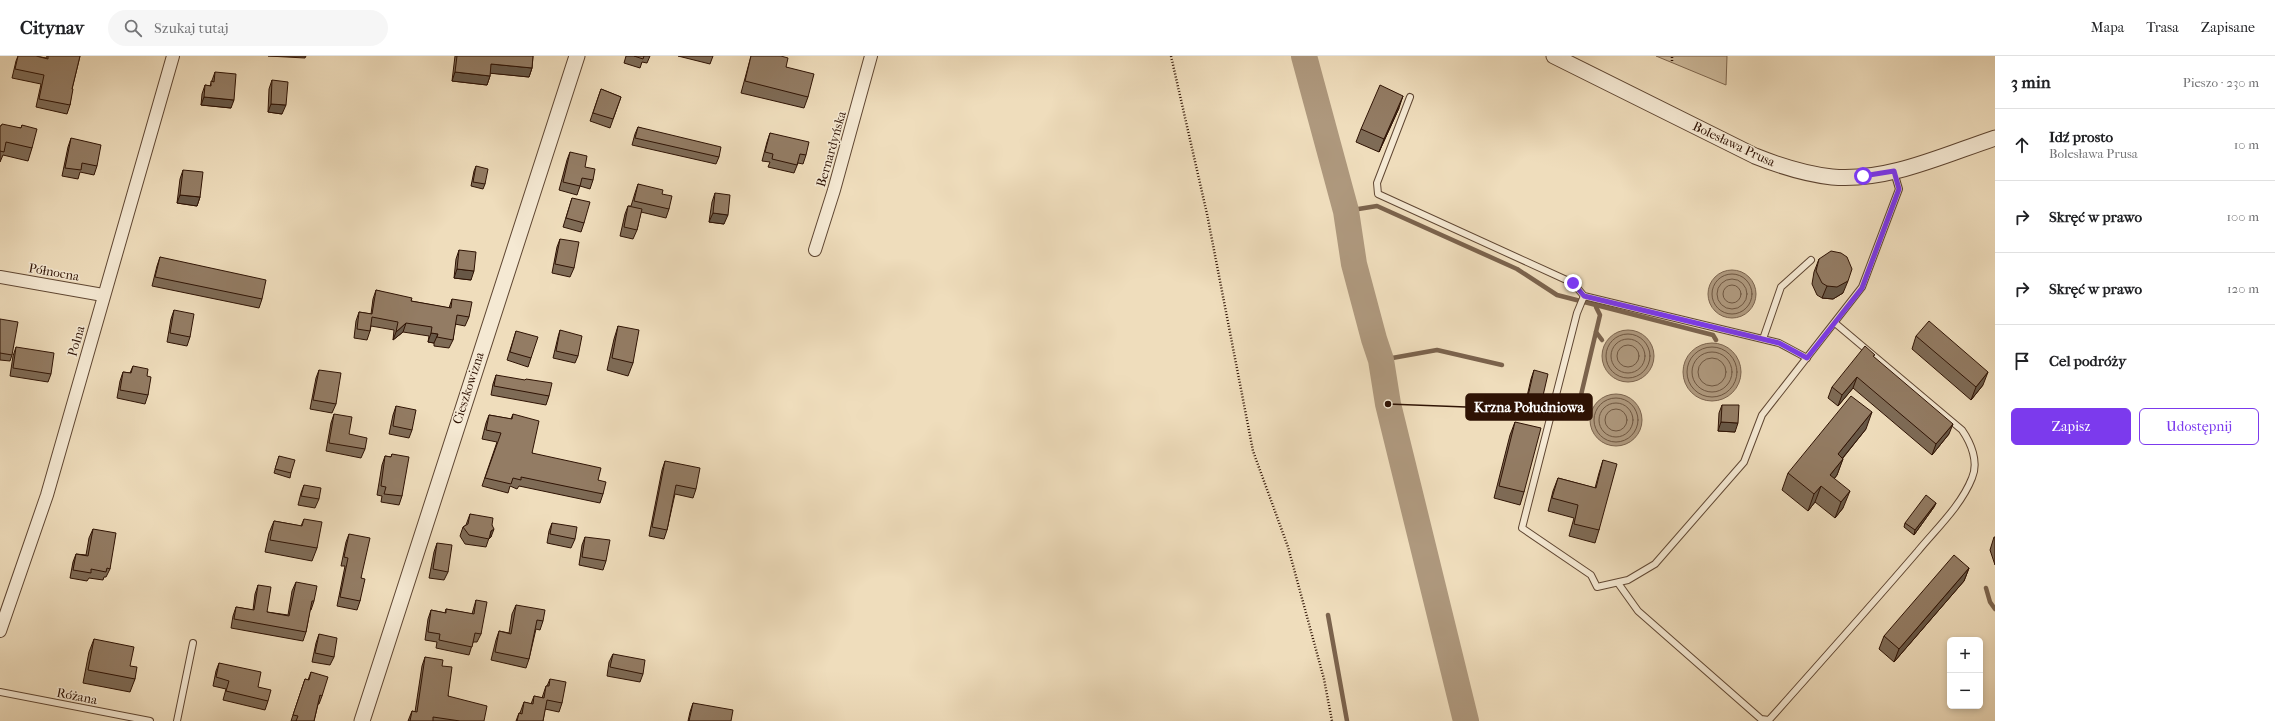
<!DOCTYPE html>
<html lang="pl">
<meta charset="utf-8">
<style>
:root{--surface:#fff;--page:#f6f6f6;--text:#202124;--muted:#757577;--line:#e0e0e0;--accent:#7c3aed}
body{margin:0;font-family:"IM FELL French Canon",serif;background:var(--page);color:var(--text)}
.controls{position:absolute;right:12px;bottom:12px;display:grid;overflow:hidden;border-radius:6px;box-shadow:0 2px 6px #0003}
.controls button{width:36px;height:36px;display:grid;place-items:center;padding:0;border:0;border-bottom:1px solid var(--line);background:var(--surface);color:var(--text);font:20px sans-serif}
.stop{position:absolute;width:12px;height:12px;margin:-9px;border:3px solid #7c3aed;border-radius:50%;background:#fff}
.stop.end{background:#7c3aed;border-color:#fff;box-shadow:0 1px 4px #0008}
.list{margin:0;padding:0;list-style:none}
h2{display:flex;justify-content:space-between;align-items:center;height:52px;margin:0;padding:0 16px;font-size:17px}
h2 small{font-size:13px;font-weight:400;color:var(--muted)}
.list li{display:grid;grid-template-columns:26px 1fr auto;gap:12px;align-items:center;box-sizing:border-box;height:72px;padding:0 16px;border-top:1px solid var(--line)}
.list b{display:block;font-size:15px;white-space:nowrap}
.list p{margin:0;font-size:13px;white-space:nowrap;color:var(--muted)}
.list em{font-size:13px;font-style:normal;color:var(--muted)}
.actions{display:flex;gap:8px;padding:12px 16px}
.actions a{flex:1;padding:9px 0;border:1px solid var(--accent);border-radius:6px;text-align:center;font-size:14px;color:var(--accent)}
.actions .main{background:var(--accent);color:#fff}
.icon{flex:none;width:22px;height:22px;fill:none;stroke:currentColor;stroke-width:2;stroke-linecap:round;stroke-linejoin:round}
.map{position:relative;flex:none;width:1995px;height:665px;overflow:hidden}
header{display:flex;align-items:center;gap:24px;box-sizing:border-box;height:56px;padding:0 20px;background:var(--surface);border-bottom:1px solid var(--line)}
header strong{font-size:19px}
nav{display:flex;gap:22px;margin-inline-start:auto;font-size:14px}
.search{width:280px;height:36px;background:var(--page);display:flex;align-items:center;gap:10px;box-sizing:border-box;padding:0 14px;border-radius:22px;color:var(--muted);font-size:15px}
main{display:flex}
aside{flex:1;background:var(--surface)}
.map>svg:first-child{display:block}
.green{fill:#cebb9d;stroke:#7e6750}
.water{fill:#ae987d;stroke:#7b634d}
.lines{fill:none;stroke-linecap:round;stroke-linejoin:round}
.shore{stroke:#6e5640;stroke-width:1}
.stream{stroke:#7b634d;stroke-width:4.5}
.river{stroke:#ae987d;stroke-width:26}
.service-casing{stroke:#5f4632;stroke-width:8}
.minor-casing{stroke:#5f4632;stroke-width:14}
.tertiary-casing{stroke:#5f4632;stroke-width:17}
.path{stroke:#2f1304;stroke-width:2.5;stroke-dasharray:1 2;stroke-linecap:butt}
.service{stroke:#f5e9d3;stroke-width:6}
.minor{stroke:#f5e9d3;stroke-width:12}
.tertiary{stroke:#f5e9d3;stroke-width:15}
.wall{fill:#7e6b56;stroke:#2f1304}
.shaded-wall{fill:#675746;stroke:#2f1304}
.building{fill:#937c64;stroke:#2f1304}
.route{stroke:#7c3aed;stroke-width:5}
.labels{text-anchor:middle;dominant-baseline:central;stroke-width:3;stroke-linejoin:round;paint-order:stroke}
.street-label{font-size:13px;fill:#2f1304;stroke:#f5e9d3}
.leader{fill:none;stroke:#2f1304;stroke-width:1.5}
.callout-dot{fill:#2f1304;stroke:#f5e9d3;stroke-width:1.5}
.callout{fill:#2f1304;stroke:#2f1304;stroke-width:1.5}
.callout-label{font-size:14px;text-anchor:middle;font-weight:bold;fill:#fff}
</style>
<header>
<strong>Citynav</strong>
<div class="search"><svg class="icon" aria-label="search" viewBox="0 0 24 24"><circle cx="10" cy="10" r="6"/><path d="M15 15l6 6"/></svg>Szukaj tutaj</div>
<nav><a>Mapa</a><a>Trasa</a><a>Zapisane</a></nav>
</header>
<main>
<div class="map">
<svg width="1995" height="665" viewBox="0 0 1995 665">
<rect width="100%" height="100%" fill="#efddbc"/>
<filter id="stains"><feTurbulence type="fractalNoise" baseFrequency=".005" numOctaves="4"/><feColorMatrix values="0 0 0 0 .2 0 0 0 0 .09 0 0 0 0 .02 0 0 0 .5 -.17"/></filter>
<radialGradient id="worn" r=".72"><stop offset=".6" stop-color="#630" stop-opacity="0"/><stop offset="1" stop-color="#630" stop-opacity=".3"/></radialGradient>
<!-- green -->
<polygon class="green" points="1656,0 1727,0 1726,29"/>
<!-- water -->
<g class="water">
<circle cx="1732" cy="238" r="24"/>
<circle cx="1628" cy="300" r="26"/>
<circle cx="1712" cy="316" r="29"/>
<circle cx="1616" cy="364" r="26"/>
</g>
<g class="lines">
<!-- shore -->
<g class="shore">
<circle cx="1732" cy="238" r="20"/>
<circle cx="1732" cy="238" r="15"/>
<circle cx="1732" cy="238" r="9"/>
<circle cx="1628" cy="300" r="22"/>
<circle cx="1628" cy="300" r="17"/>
<circle cx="1628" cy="300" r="11"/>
<circle cx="1712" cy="316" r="25"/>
<circle cx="1712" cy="316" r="20"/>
<circle cx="1712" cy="316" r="14"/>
<circle cx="1616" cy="364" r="22"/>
<circle cx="1616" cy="364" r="17"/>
<circle cx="1616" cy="364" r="11"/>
</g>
<!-- stream -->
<g class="stream">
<polyline points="1346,155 1377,150 1517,213 1557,239 1713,279 1716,284"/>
<polyline points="1596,276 1602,284"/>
<polyline points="1381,304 1437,294 1502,309"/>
<polyline points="1590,348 1581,339 1600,259 1596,251"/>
<polyline points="1986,532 1990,546 1995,553"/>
<polyline points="1328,559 1347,665"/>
</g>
<!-- river -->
<polyline class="river" points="1304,0 1346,155 1354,208 1374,283 1381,304 1388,348 1466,665"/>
<defs>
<g id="service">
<polyline points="1410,41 1377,127 1378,138 1573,227 1584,240 1779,287 1807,302"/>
<polyline points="1584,240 1577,257 1522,472 1591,519 1597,531 1628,524 1655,508 1744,406 1762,359 1862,231 1899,133 1894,116"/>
<polyline points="1763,283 1781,231 1811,204"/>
<path d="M 1618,527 L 1638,555 L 1761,663 L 1769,664 C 1819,608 1869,552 1918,495 C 1936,473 1961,450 1972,422 C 1979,406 1971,387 1962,374 L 1835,267"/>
<polyline points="0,636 150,665"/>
<polyline points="177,665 193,587"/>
</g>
<g id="minor">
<polyline points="815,194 834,134 871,0"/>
<polyline points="0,221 103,239"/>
<polyline points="0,575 47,439 173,0"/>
</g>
<g id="tertiary">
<path d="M 1554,0 L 1755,100 C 1780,110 1805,118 1832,121 C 1887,126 1944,99 1995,82"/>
<polyline points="362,665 577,0"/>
</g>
</defs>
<!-- service casing -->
<use href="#service" class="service-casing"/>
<!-- minor casing -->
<use href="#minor" class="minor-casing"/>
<!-- tertiary casing -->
<use href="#tertiary" class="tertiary-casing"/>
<!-- path -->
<g class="path">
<polyline points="1171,0 1207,158 1253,395 1288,491 1324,623 1332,665"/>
<polyline points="1672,5 1672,0"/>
</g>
<!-- service -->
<use href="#service" class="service"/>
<!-- minor -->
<use href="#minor" class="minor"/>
<!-- tertiary -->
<use href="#tertiary" class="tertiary"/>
</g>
<!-- wall -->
<g class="wall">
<polygon points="18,0 36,0 46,2 47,0 80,0 72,33 70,49 67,58 36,51 41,28 12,22 16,5"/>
<polygon points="455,0 533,0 532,12 529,21 490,17 490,20 487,29 452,25"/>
<polygon points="626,0 650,0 647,7 642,6 640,12 624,7"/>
<polygon points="678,0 713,0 710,8"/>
<polygon points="751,0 781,0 786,11 808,41 804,52 741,37"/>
<polygon points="215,16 231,52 201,49 202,38 205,29 210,30"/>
<polygon points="272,24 282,58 268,56 269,33"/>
<polygon points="601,33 621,41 610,72 590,65"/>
<polygon points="1399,52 1379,96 1356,86 1361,73"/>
<polygon points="22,69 32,92 28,105 3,99 0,106 0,70 21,72"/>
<polygon points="638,71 719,101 716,108 632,89 635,78"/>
<polygon points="770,77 806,99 803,108 798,107 794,117 768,111 770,106 762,105 767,86"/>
<polygon points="71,82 97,110 94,119 80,116 78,123 62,120 68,91"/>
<polygon points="570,96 585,111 593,124 590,133 580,130 577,139 559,134 567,104"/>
<polygon points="476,110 485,128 483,133 471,130 474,115"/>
<polygon points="183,114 200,141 197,150 177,147 180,123"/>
<polygon points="638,128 662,138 669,153 666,162 641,156 637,174 633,183 620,180 625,158 628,150 631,150 635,137"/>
<polygon points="715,137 724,168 709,166 712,146"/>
<polygon points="572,142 584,167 581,176 563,171"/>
<polygon points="560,183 574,212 570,221 552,217 557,191"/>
<polygon points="459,194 471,224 454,222 456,203"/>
<polygon points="160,201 262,243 259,252 152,230 157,210"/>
<polygon points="1819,203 1843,237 1833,243 1822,242 1817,239 1812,228 1814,216"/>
<polygon points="376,234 411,245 449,252 452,243 469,261 465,270 455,268 453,284 449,292 434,290 434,287 428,286 429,280 403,276 393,284 394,274 371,270 370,275 367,284 354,282 356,265 359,256 371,258 373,243"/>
<polygon points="174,254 190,281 187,290 167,286 171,263"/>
<polygon points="0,263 12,299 10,305 0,304"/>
<polygon points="618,270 633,307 628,320 607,314 614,283"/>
<polygon points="560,274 578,300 575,307 553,302 558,281"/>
<polygon points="516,275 531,302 528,311 507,304"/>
<polygon points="1916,280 1983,329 1971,344 1912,293"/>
<polygon points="16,291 51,318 48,326 10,320 13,300"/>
<polygon points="1874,301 1949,378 1932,399 1853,332 1838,350 1828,342 1832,331"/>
<polygon points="133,310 147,320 148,339 145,348 117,342 120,325 123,316 130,317"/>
<polygon points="319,314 336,348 332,357 310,353 316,322"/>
<polygon points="1534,314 1542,344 1539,353 1525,349 1531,323"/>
<polygon points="496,319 549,340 546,349 491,339 493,328"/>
<polygon points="1722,349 1735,376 1718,375 1719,357"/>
<polygon points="396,350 412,374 409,382 389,378 393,359"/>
<polygon points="334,358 349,378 365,393 361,402 326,395 331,367"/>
<polygon points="513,358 532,397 598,424 603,438 600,447 519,430 517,433 510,430 508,437 482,430 497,386 482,383 486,367 489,359 511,363"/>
<polygon points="1515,366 1524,436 1520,449 1494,442 1510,379"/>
<polygon points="1866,373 1843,402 1837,419 1834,423 1843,452 1835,462 1815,446 1808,455 1782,434 1788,417"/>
<polygon points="392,398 402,440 399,449 381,446 382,440 377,439 382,409 385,400 391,401"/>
<polygon points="279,400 291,417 290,422 274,417"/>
<polygon points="1603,404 1599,474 1595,487 1569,480 1574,462 1548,455 1553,435 1558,422 1595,432 1599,417"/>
<polygon points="665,405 696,433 693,442 675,438 667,474 664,483 649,480 662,414"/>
<polygon points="304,429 319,443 315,452 298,449 301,437"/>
<polygon points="1936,447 1934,451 1914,479 1904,471 1905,467"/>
<polygon points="470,458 492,469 491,481 489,482 486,491 465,488 460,480 463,471 466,469"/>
<polygon points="304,463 317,492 312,505 265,496 269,477 274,465 301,470"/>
<polygon points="552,467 575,483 571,492 547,487 549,475"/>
<polygon points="93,473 110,513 106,521 104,521 103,524 89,522 87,525 70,522 73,506 76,498 86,499 89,482"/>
<polygon points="349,478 361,522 360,545 357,554 337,550 345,510 341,510 346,486"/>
<polygon points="585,481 606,505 603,514 579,509 582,489"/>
<polygon points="1994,481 1995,481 1995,509 1990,494"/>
<polygon points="437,487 448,516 444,524 429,522 434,496"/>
<polygon points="1969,512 1964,525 1894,606 1879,593 1884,580"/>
<polygon points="296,526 314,545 311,554 310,554 306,576 303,585 231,572 233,560 236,551 253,554 255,538 258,529 267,556 288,559 292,535"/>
<polygon points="476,544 481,578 477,586 473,586 469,599 436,592 437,586 425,584 428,563 431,554 445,557 446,553 472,558"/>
<polygon points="516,549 543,565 540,574 536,573 529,603 526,612 491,604 496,584 499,575 509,577 512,558"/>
<polygon points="319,578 334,601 330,609 312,606 316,587"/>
<polygon points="94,583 130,610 135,623 130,636 83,627 89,596"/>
<polygon points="613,598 643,618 640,626 607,620 609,606"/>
<polygon points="425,601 442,610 448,640 484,665 408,665 412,655 415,656 422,610"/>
<polygon points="219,607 268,645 265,654 223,644 226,633 213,630 216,615"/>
<polygon points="311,616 322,640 319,648 318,648 314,665 291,665 305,623 308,624"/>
<polygon points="550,623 562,647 559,656 545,653 543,665 516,665 519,657 520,657 524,646 531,648 534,640 542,642 546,630 547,630"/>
<polygon points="693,647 731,665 688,665 690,656"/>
</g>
<!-- shaded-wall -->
<g class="shaded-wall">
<polygon points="268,0 306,0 305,2"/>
<polygon points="491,8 532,12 529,21 488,17"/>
<polygon points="455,16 490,20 487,29 452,25"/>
<polygon points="1403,40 1399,52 1379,96 1384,83"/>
<polygon points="204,41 234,44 231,52 201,49"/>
<polygon points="271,48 286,49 282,58 268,56"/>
<polygon points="180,139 200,141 197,150 177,147"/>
<polygon points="713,157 728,159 724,168 709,166"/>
<polygon points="457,213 474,215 471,224 454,222"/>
<polygon points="1848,225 1843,237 1833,243 1822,242 1827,230"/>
<polygon points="406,267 403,276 393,284 396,276"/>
<polygon points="431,277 438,278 434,287 428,286"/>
<polygon points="1988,316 1983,329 1971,344 1976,331"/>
<polygon points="1857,321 1853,332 1838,350 1842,339"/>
<polygon points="1872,356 1866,373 1832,415 1838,398"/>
<polygon points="1721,366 1738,367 1735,376 1718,375"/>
<polygon points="1953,368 1949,378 1932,399 1936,388"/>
<polygon points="1843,403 1837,419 1826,433 1830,419"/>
<polygon points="1821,430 1815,446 1808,455 1814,438"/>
<polygon points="1850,435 1843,452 1835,462 1841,446"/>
<polygon points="1936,447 1934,451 1914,479 1915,474"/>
<polygon points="494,473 491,481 489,483 491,475"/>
<polygon points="1969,512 1964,525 1894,606 1899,593"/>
</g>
<!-- building -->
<g class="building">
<polygon points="18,0 36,0 48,3 48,0 80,0 72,33 73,33 70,49 39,43 44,19 15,13"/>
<polygon points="457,0 533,0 532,12 491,8 490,20 455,16"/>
<polygon points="634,0 644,0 643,3"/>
<polygon points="751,0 781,0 788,2 786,11 814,18 808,41 745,25"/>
<polygon points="215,16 236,18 234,44 204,41 205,29 211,30 211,25 214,26"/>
<polygon points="272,24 288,26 286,49 271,48"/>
<polygon points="1380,29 1403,40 1384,83 1361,73"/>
<polygon points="601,33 621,41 613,63 593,57"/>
<polygon points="2,68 21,72 22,69 37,73 32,92 6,86 4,96 0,95 0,70 1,70"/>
<polygon points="638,71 721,91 719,101 635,82"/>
<polygon points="770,77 809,86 806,99 800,98 797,109 772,103 773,98 765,96"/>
<polygon points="71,82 101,89 97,110 82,107 81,114 65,112"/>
<polygon points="570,96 587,100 585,111 595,113 593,124 582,122 580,130 563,126"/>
<polygon points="476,110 488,113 485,128 473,126"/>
<polygon points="183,114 203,116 200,141 180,139"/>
<polygon points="638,128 663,134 662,138 672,140 669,153 634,145"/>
<polygon points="715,137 730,139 728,159 713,157"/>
<polygon points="572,142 590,146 584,167 566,162"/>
<polygon points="628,150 642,153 637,174 624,171"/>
<polygon points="560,183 579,186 574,212 555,208"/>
<polygon points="459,194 476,196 474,215 457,213"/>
<polygon points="1831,195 1841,197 1847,201 1852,213 1848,225 1837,231 1827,230 1822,227 1816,215 1819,203"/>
<polygon points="160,201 266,224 262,243 155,221"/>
<polygon points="376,234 412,242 411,245 451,252 452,243 472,246 469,261 457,259 453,284 437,281 438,278 431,277 432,271 406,267 396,276 398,266 372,261 370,275 357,273 359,256 372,258"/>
<polygon points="174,254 194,258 190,281 170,277"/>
<polygon points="0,263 18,266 12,299 0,297"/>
<polygon points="1929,265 1988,316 1976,331 1916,280"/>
<polygon points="618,270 639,274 633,307 612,302"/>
<polygon points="560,274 582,280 578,300 556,295"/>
<polygon points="516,275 538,281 531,302 510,296"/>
<polygon points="1865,290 1875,299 1873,300 1953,368 1936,388 1857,321 1842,339 1832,331"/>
<polygon points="16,291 54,297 51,318 13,312"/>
<polygon points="133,310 148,313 147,320 151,321 148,339 120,334 123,316 131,317"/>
<polygon points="319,314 341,317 336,348 313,344"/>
<polygon points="1534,314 1548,318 1542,344 1528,340"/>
<polygon points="496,319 525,324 526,323 552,327 549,340 494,330"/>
<polygon points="1851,340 1872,356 1838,398 1843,403 1830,419 1850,435 1841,446 1821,430 1814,438 1788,417"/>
<polygon points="1722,349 1739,349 1738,367 1721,366"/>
<polygon points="396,350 416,354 412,374 393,370"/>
<polygon points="334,358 352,361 349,378 367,382 365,393 329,387"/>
<polygon points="513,358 539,365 532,397 601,412 598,424 606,426 603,438 521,421 521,424 513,422 511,428 485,422 501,377 486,374 489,359 512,363"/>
<polygon points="1515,366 1541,372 1524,436 1499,430"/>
<polygon points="392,398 409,401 402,440 384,438 386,431 381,430 385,400 391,401"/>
<polygon points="279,400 295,404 291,417 275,413"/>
<polygon points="1603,404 1617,408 1599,474 1574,468 1578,449 1552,442 1558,422 1596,432"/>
<polygon points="665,405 700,412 696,433 676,429 667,474 652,471"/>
<polygon points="304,429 321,432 319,443 301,440"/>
<polygon points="1926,439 1936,447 1915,474 1905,467"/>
<polygon points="470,458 493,462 492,469 494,473 491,475 489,483 469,479 463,471 468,468"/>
<polygon points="304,463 322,466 317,492 270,484 274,465 302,470"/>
<polygon points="552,467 577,471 575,483 550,478"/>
<polygon points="93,473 116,477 110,513 107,512 106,516 91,513 91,517 73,514 76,498 88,500"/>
<polygon points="349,478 370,482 361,522 365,523 360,545 340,541 348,502 344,501"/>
<polygon points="585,481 610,484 606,505 582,501"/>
<polygon points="437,487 452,489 448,516 433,513"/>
<polygon points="1954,499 1969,512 1899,593 1884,580"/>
<polygon points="296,526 317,530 314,545 312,545 306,576 234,563 236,551 254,554 258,529 271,531 267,556 289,560"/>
<polygon points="476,544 487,546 481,578 475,577 472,591 439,584 440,578 428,576 431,554 446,557 446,553 474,558"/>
<polygon points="516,549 545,554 543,565 537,564 529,603 495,596 499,575 511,578"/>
<polygon points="319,578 337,582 334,601 315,597"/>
<polygon points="94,583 134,591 130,610 137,611 135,623 88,614"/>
<polygon points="613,598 645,604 643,618 610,611"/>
<polygon points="425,601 443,604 442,610 452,611 448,640 487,650 484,665 460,665 433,661 433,665 410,665 412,655 417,656"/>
<polygon points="219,607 261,616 258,631 271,634 268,645 226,635 229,625 216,621"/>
<polygon points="311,616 328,621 322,640 320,639 314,665 296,665 298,660 293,659 305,623 309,624"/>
<polygon points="550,623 566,626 562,647 547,644 543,665 517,665 519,657 522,658 524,646 533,648 534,640 544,642 546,630 549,630"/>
<polygon points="693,647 733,654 731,665 689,665"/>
</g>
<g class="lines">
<!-- route -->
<polyline class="route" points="1573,227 1584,240 1779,287 1807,302 1862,232 1899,133 1894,115 1863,120"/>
</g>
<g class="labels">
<!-- street labels -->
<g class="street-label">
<text transform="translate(1734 88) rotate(25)">Bolesława Prusa</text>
<text transform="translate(831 93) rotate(-74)">Bernardyńska</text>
<text transform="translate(54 216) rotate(10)">Północna</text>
<text transform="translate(76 285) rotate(-74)">Polna</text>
<text transform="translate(468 332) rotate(-72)">Cieszkowizna</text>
<text transform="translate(77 640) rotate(11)">Różana</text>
</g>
</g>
<!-- callouts -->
<path class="leader" d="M1388 348L1466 351"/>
<circle class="callout-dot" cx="1388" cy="348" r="4"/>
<rect class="callout" x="1466" y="338" width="126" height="26" rx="4"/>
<g class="callout-label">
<text x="1529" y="356">Krzna Południowa</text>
</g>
<rect width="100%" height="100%" filter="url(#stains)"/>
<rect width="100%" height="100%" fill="url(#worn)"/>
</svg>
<div class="controls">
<button>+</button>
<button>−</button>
</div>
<div class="stop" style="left:1863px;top:120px"></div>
<div class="stop end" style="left:1573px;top:227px"></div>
</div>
<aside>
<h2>3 min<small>Pieszo · 230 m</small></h2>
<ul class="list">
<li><svg class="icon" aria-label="ahead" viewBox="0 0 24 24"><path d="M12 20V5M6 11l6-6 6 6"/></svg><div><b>Idź prosto</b><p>Bolesława Prusa</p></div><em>10 m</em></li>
<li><svg class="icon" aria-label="right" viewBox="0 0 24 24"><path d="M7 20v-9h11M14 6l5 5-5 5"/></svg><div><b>Skręć w prawo</b></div><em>100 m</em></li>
<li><svg class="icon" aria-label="right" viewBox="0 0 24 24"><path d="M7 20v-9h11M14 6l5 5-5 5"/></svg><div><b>Skręć w prawo</b></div><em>120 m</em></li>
<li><svg class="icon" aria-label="arrive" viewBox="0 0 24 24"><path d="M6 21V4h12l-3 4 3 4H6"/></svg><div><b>Cel podróży</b></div></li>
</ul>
<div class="actions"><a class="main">Zapisz</a><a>Udostępnij</a></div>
</aside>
</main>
